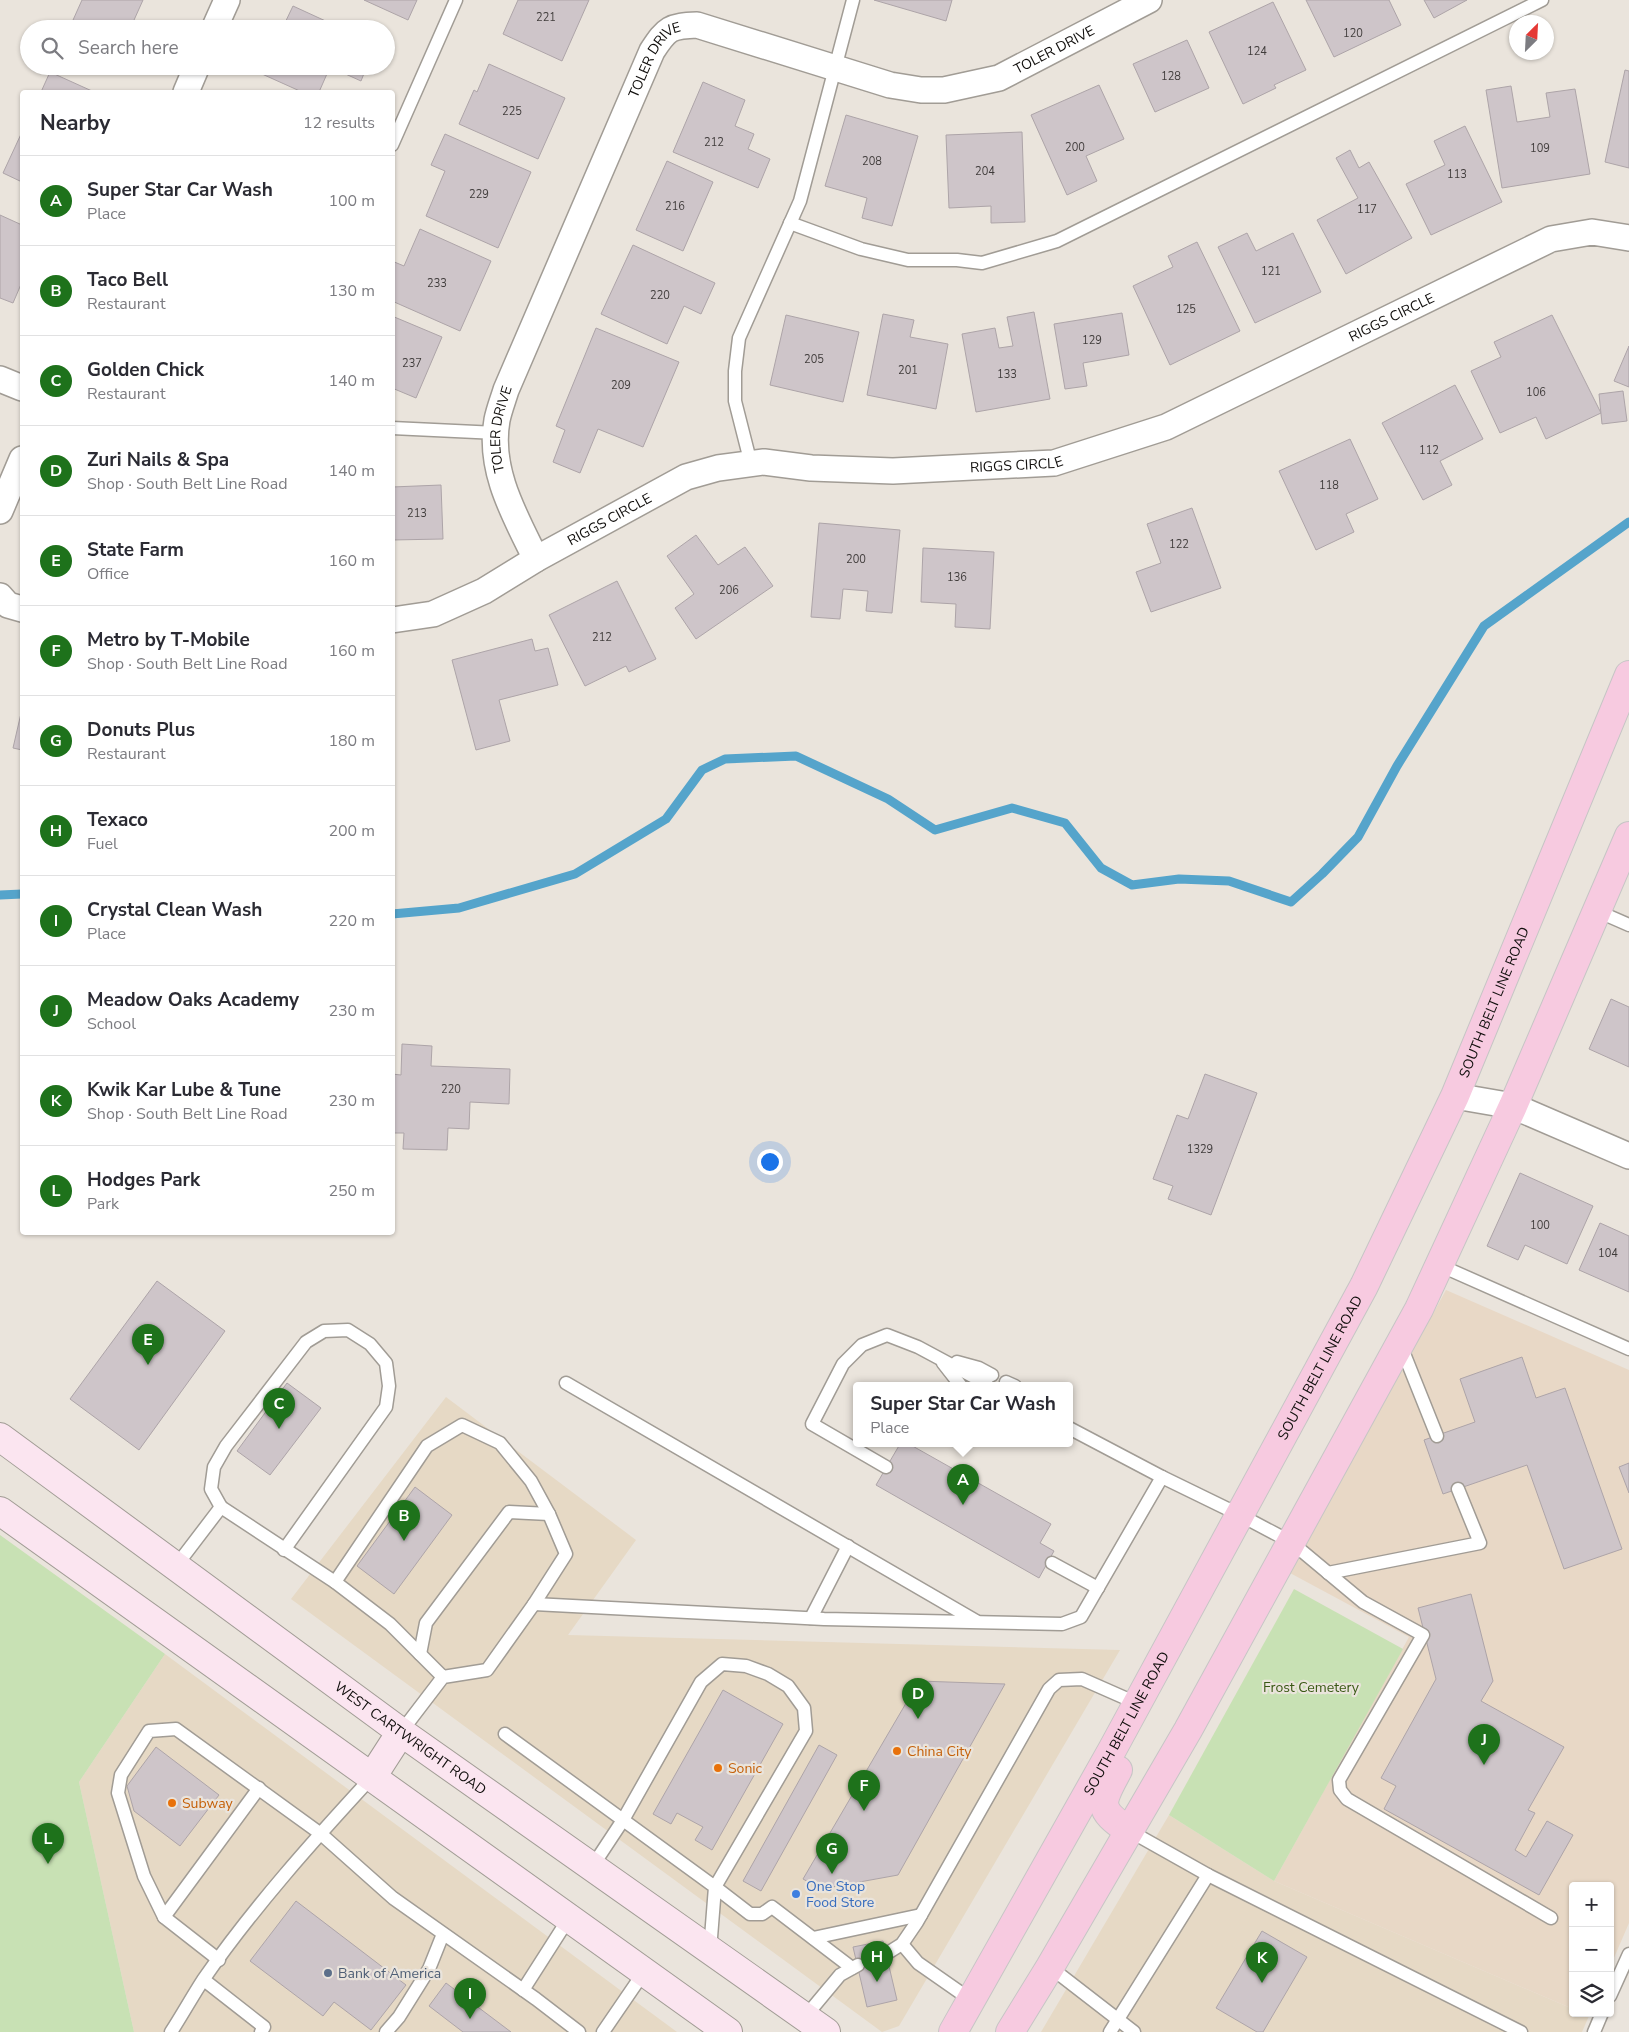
<!DOCTYPE html>
<meta charset="utf-8">
<style>
:root{--surface:#fff;--page:#f7f7f7;--text:#2b2b33;--muted:#7c7c81;--line:#e1e1e2;--accent:#1e721b}
body{margin:0;font-family:"Nunito Sans",sans-serif;background:var(--page);color:var(--text)}
.controls{position:absolute;right:15px;bottom:15px;display:grid;overflow:hidden;border-radius:5px;box-shadow:0 1px 4px #0004}
.controls button{width:45px;height:45px;display:grid;place-items:center;padding:0;border:0;border-bottom:1px solid var(--line);background:var(--surface);color:var(--text);font:25px sans-serif}
.compass{position:absolute;left:1509px;top:15px;width:45px;height:45px;border-radius:50%;background:var(--surface);box-shadow:0 1px 4px #0004;rotate:24deg}
.you{position:absolute;left:769px;top:1161px;width:18px;height:18px;margin:-12px;border:4px solid #fff;border-radius:50%;background:#1a73e8;box-shadow:0 0 0 8px #1a73e833}
.badge{display:grid;place-items:center;width:32px;height:32px;border-radius:50%;background:var(--accent);color:#fff;font-size:16px;font-weight:700}
.pin{position:absolute;translate:-50% -41px;filter:drop-shadow(0 1px 2px #0008)}
.pin::after{content:'';position:absolute;top:26px;width:18px;height:15px;background:inherit;clip-path:polygon(0 0,100% 0,50% 100%)}
.popup{position:absolute;left:853px;top:1382px;width:220px;height:65px;box-sizing:border-box;display:grid;place-content:center;border-radius:5px;background:var(--surface);filter:drop-shadow(0 1px 4px #0005);font-size:16px;white-space:nowrap;color:var(--muted)}
.popup b{font-size:19px;color:var(--text)}
.popup::after{content:'';position:absolute;left:50%;top:100%;margin-left:-10px;border:10px solid transparent;border-top-color:var(--surface)}
.list{margin:0;padding:0;list-style:none}
h2{display:flex;justify-content:space-between;align-items:center;height:65px;margin:0;padding:0 20px;font-size:21px}
h2 small{font-size:16px;font-weight:400;color:var(--muted)}
.list li{display:grid;grid-template-columns:32px 1fr auto;gap:15px;align-items:center;box-sizing:border-box;height:90px;padding:0 20px;border-top:1px solid var(--line)}
.list b{display:block;font-size:19px;white-space:nowrap}
.list p{margin:0;font-size:16px;white-space:nowrap;color:var(--muted)}
.list em{font-size:16px;font-style:normal;color:var(--muted)}
.icon{flex:none;width:28px;height:28px;fill:none;stroke:currentColor;stroke-width:2;stroke-linecap:round;stroke-linejoin:round}
.map{position:relative;flex:none;width:1629px;height:2032px;overflow:hidden}
.search{position:absolute;background:var(--surface);box-shadow:0 1px 4px #0004;left:20px;top:20px;width:375px;height:55px;display:flex;align-items:center;gap:12px;box-sizing:border-box;padding:0 18px;border-radius:28px;color:var(--muted);font-size:19px}
.panel{position:absolute;background:var(--surface);box-shadow:0 1px 4px #0004;left:20px;top:90px;width:375px;height:1145px;border-radius:5px}
.map>svg:first-child{display:block}
.commercial{fill:#e6d9c5}
.education{fill:#e8d8c6}
.green{fill:#c8e1b4}
.lines{fill:none;stroke-linecap:round;stroke-linejoin:round}
.stream{stroke:#55a4cb;stroke-width:9}
.building{fill:#cec5c9;stroke:#ada4a8}
.service-casing{stroke:#a19c95;stroke-width:15}
.minor-casing{stroke:#a19c95;stroke-width:28}
.secondary-casing{stroke:#a19c95;stroke-width:30}
.primary-casing{stroke:#c6c5c5;stroke-width:30}
.service{stroke:#fff;stroke-width:12}
.minor{stroke:#fff;stroke-width:25}
.secondary{stroke:#fbe5f0;stroke-width:28}
.primary{stroke:#f7cae0;stroke-width:28}
.food-dot{fill:#e8710a;stroke:#eae4dc;stroke-width:2}
.shop-dot{fill:#3f7fe0;stroke:#eae4dc;stroke-width:2}
.service-dot{fill:#5c6f8a;stroke:#eae4dc;stroke-width:2}
.labels{text-anchor:middle;dominant-baseline:central;stroke-width:4.5;stroke-linejoin:round;paint-order:stroke}
.number-label{font-size:11px;fill:#403c3b}
.street-label{font-size:14px;fill:#100e0c;stroke:#eae4dc}
.park-label{font-size:14px;fill:#3a5915;stroke:#eae4dc}
.food-label{font-size:14px;fill:#c56008;stroke:#eae4dc;text-anchor:start}
.shop-label{font-size:14px;fill:#366cbe;stroke:#eae4dc;text-anchor:start}
.service-label{font-size:14px;fill:#4e5e75;stroke:#eae4dc;text-anchor:start}
</style>
<div class="map">
<svg width="1629" height="2032" viewBox="0 0 1629 2032">
<rect width="100%" height="100%" fill="#eae4dc"/>
<!-- commercial -->
<g class="commercial">
<polygon points="446,1397 636,1540 568,1635 1120,1650 899,2026 882,2032 291,1599"/>
<polygon points="165,1654 677,2032 134,2032 79,1782"/>
<polygon points="1169,1815 1274,1881 1573,2009 1573,2013 1582,2013 1589,2016 1582,2032 1041,2032"/>
</g>
<!-- education -->
<polygon class="education" points="1446,1290 1629,1370 1629,1923 1610,1967 1610,1886 1573,1886 1573,2009 1274,1881 1409,1637 1290,1573"/>
<!-- green -->
<g class="green">
<polygon points="0,1535 165,1654 79,1782 134,2032 0,2032"/>
<polygon points="1294,1589 1403,1649 1274,1881 1169,1815"/>
</g>
<g class="lines">
<!-- stream -->
<g class="stream">
<polyline points="0,895 22,894"/>
<polyline points="392,914 459,908 575,874 666,819 702,770 725,759 796,756 888,799 935,830 1012,808 1065,823 1101,868 1132,885 1179,879 1229,881 1291,902 1322,874 1358,837 1397,766 1484,626 1629,522"/>
</g>
</g>
<!-- building -->
<g class="building">
<polygon points="82,0 143,0 130,29 69,29"/>
<polygon points="364,0 417,0 408,20"/>
<polygon points="518,0 589,0 562,61 503,34"/>
<polygon points="874,0 952,0 946,21"/>
<polygon points="1306,0 1389,0 1401,25 1334,57"/>
<polygon points="1424,0 1467,0 1434,18"/>
<polygon points="1273,2 1306,70 1274,85 1276,88 1243,104 1209,32"/>
<polygon points="293,6 343,29 282,29"/>
<polygon points="1187,40 1209,88 1155,112 1133,64"/>
<polygon points="489,64 565,98 538,159 459,124 474,90 477,92"/>
<polygon points="265,66 367,66 361,81 330,67 319,92 302,92 262,74"/>
<polygon points="1625,70 1629,71 1629,168 1605,162"/>
<polygon points="50,72 92,91 92,92 41,92"/>
<polygon points="703,82 745,100 735,126 754,134 748,149 770,159 758,188 673,152"/>
<polygon points="1099,85 1124,139 1086,156 1097,181 1067,195 1031,115"/>
<polygon points="1511,86 1517,122 1550,117 1546,93 1575,89 1590,174 1502,188 1486,90"/>
<polygon points="846,115 918,136 892,226 862,218 867,198 825,186"/>
<polygon points="1465,126 1502,202 1431,235 1406,184 1445,165 1434,141"/>
<polygon points="22,132 22,182 3,173"/>
<polygon points="1022,132 1025,222 991,223 991,206 949,208 946,135"/>
<polygon points="445,134 531,172 498,248 426,216 445,171 431,165"/>
<polygon points="1350,150 1359,168 1369,162 1412,238 1346,274 1317,220 1358,198 1336,158"/>
<polygon points="667,161 713,182 683,251 636,230"/>
<polygon points="0,215 22,225 22,282 13,303 0,298"/>
<polygon points="420,229 491,261 460,331 392,301 392,261 404,266"/>
<polygon points="1247,233 1256,251 1293,233 1321,292 1255,323 1218,247"/>
<polygon points="1197,242 1240,331 1170,365 1133,286 1173,267 1168,256"/>
<polygon points="633,245 715,283 701,314 684,306 667,344 601,314"/>
<polygon points="1034,312 1050,399 976,412 962,334 995,328 999,348 1013,346 1007,317"/>
<polygon points="1122,313 1129,355 1083,363 1087,386 1065,389 1054,324"/>
<polygon points="883,314 914,320 910,337 948,344 936,409 867,395"/>
<polygon points="786,315 859,332 843,402 770,385"/>
<polygon points="1552,315 1601,413 1546,439 1536,417 1500,433 1471,371 1501,357 1494,342"/>
<polygon points="392,316 442,337 416,398 392,388"/>
<polygon points="596,328 679,362 643,447 598,429 580,473 553,462 565,430 556,426"/>
<polygon points="1629,346 1629,387 1614,381"/>
<polygon points="1455,385 1483,439 1440,461 1452,485 1423,500 1382,423"/>
<polygon points="1623,391 1627,421 1602,424 1599,394"/>
<polygon points="1350,439 1378,499 1346,514 1354,532 1316,550 1279,471"/>
<polygon points="441,485 443,539 392,540 392,487"/>
<polygon points="1192,508 1221,588 1151,612 1136,572 1161,563 1147,524"/>
<polygon points="819,523 900,530 892,613 866,611 868,591 843,589 840,619 811,617"/>
<polygon points="696,535 718,565 745,547 773,586 696,639 675,608 694,594 667,556"/>
<polygon points="923,548 994,552 990,629 955,627 956,604 921,602"/>
<polygon points="617,581 656,659 629,672 626,666 585,686 549,615"/>
<polygon points="532,639 535,651 548,648 558,685 499,700 510,741 476,750 452,660"/>
<polygon points="22,709 22,750 13,748"/>
<polygon points="1611,999 1629,1007 1629,1067 1589,1049"/>
<polygon points="402,1044 432,1046 431,1066 510,1069 509,1104 470,1102 469,1129 448,1128 447,1150 403,1149 404,1133 392,1133 392,1074 401,1075"/>
<polygon points="1205,1074 1257,1093 1211,1215 1168,1199 1173,1186 1153,1179 1177,1115 1188,1119"/>
<polygon points="1520,1173 1593,1206 1567,1264 1525,1245 1518,1260 1487,1246"/>
<polygon points="1600,1223 1629,1236 1629,1292 1579,1270"/>
<polygon points="157,1281 225,1331 139,1450 70,1399"/>
<polygon points="1522,1357 1536,1398 1565,1388 1622,1549 1564,1569 1527,1465 1443,1494 1424,1440 1475,1422 1460,1379"/>
<polygon points="287,1383 321,1408 270,1475 237,1451"/>
<polygon points="900,1444 909,1444 1051,1524 1040,1543 1054,1551 1039,1578 876,1485"/>
<polygon points="1629,1463 1629,1493 1619,1467"/>
<polygon points="415,1487 452,1515 394,1594 357,1566"/>
<polygon points="1471,1594 1493,1681 1481,1701 1564,1747 1528,1810 1535,1813 1515,1850 1526,1857 1547,1821 1573,1835 1539,1895 1384,1809 1396,1786 1381,1778 1436,1679 1418,1608"/>
<polygon points="919,1681 1005,1684 898,1875 821,1889 803,1879"/>
<polygon points="723,1690 783,1724 712,1850 695,1840 703,1827 677,1813 671,1824 653,1814"/>
<polygon points="819,1745 837,1755 761,1891 743,1881"/>
<polygon points="156,1747 219,1795 180,1846 134,1811 127,1786"/>
<polygon points="296,1901 406,1985 371,2030 334,2002 323,2016 250,1961"/>
<polygon points="1262,1931 1307,1957 1263,2032 1257,2032 1216,2008"/>
<polygon points="883,1941 897,2000 867,2007 853,1947"/>
<polygon points="446,1983 511,2032 463,2032 429,2006"/>
</g>
<g class="lines">
<defs>
<g id="service">
<polyline points="392,145 456,0"/>
<polyline points="790,223 861,249 908,260 957,260 982,263 1057,241 1542,0"/>
<polyline points="392,428 497,433"/>
<polyline points="751,464 735,401 735,371 739,338 800,201 853,0"/>
<polyline points="1597,911 1629,925"/>
<polyline points="1439,1265 1629,1349"/>
<polyline points="1401,1346 1437,1436"/>
<polyline points="957,1362 979,1368 992,1375"/>
<polyline points="943,1363 961,1386"/>
<polyline points="1006,1382 1015,1386"/>
<polyline points="566,1383 976,1621"/>
<polyline points="1069,1428 1162,1477"/>
<polyline points="886,1467 812,1424 843,1364 862,1345 887,1335 918,1347 987,1384"/>
<polyline points="221,1507 335,1582"/>
<polyline points="1052,1563 1098,1588"/>
<polyline points="176,1566 221,1507 211,1489 214,1467 226,1446 306,1342 324,1331 348,1330 370,1344 386,1363 389,1386 386,1407 284,1550"/>
<polyline points="1328,1573 1480,1543 1458,1489"/>
<polyline points="534,1604 824,1619 1062,1624 1081,1617 1162,1477 1240,1515 1291,1542 1363,1602 1423,1635 1339,1780 1340,1790 1347,1799 1551,1918"/>
<polyline points="811,1618 848,1546"/>
<polyline points="420,1654 426,1623 509,1512 549,1514"/>
<polyline points="401,1732 443,1677 487,1670 534,1604 566,1554 549,1514 531,1481 500,1443 462,1425 427,1446 335,1582 390,1624 443,1677"/>
<polyline points="505,1734 715,1887 710,1950"/>
<polyline points="1128,1830 1208,1875 1521,2032"/>
<polyline points="592,1867 623,1820 701,1682 722,1664 746,1666 768,1674 788,1686 804,1708 806,1731 715,1887 750,1914 762,1914 772,1907 852,1968"/>
<polyline points="164,1917 259,1788"/>
<polyline points="813,1938 921,1915"/>
<polyline points="902,1944 918,1963 971,2000"/>
<polyline points="886,1954 902,1944 917,1922 1049,1689 1059,1680 1082,1679 1141,1705"/>
<polyline points="219,1960 164,1917 144,1876 118,1793 121,1775 149,1731 176,1729 321,1834 393,1898 536,1999 579,2032"/>
<polyline points="1050,1967 1134,2032"/>
<polyline points="204,1980 264,2027 261,2032"/>
<polyline points="523,1990 569,1918"/>
<polyline points="1610,1996 1629,1954"/>
<polyline points="805,2017 840,1975 858,1965"/>
<path d="M 171,2032 C 182,2015 192,1997 203,1980 C 253,1908 313,1841 372,1777"/>
<polyline points="386,2032 399,2017 429,1969 443,1934"/>
<polyline points="603,2032 644,1972"/>
<polyline points="1110,2032 1208,1875"/>
<polyline points="1594,2032 1602,2013"/>
</g>
<g id="minor">
<polyline points="214,29 227,0"/>
<polyline points="186,92 197,66"/>
<polyline points="0,379 22,388"/>
<polyline points="0,511 22,459"/>
<path id="s1" d="M 536,559 C 515,516 488,470 497,420 C 499,410 503,400 506,390 L 652,51 C 667,28 670,26 697,25 L 890,85 L 921,90 L 944,90 L 999,78 L 1149,0"/>
<polyline points="0,596 8,605 22,609"/>
<path id="s2" d="M 392,620 L 433,614 L 484,591 L 536,559 L 686,477 L 718,468 L 764,462 L 811,468 L 893,471 L 1054,463 L 1166,427 L 1551,239 L 1592,232 L 1629,238"/>
<polyline points="1455,1096 1513,1106 1629,1156"/>
</g>
<g id="secondary">
<path id="s3" d="M 0,1437 L 401,1732 L 826,2032"/>
<polyline points="0,1511 728,2032"/>
<polyline points="372,1777 401,1732"/>
</g>
<g id="primary">
<path d="M 1118,1770 C 1101,1802 1095,1808 1128,1830"/>
<path id="s4" d="M 953,2032 L 1112,1750 L 1364,1286 L 1455,1096 L 1629,675"/>
<polyline points="1010,2032 1050,1967 1188,1730 1419,1309 1513,1106 1629,836"/>
</g>
</defs>
<!-- service casing -->
<use href="#service" class="service-casing"/>
<!-- minor casing -->
<use href="#minor" class="minor-casing"/>
<!-- secondary casing -->
<use href="#secondary" class="secondary-casing"/>
<!-- primary casing -->
<use href="#primary" class="primary-casing"/>
<!-- service -->
<use href="#service" class="service"/>
<!-- minor -->
<use href="#minor" class="minor"/>
<!-- secondary -->
<use href="#secondary" class="secondary"/>
<!-- primary -->
<use href="#primary" class="primary"/>
</g>
<!-- markers -->
<g class="food-dot">
<circle cx="897" cy="1751" r="5"/>
<circle cx="718" cy="1768" r="5"/>
<circle cx="172" cy="1803" r="5"/>
</g>
<circle class="shop-dot" cx="796" cy="1894" r="5"/>
<circle class="service-dot" cx="328" cy="1973" r="5"/>
<g class="labels">
<!-- number labels -->
<g class="number-label">
<text x="546" y="17">221</text>
<text x="1353" y="33">120</text>
<text x="1257" y="51">124</text>
<text x="1171" y="76">128</text>
<text x="512" y="111">225</text>
<text x="714" y="142">212</text>
<text x="1075" y="147">200</text>
<text x="1540" y="148">109</text>
<text x="872" y="161">208</text>
<text x="985" y="171">204</text>
<text x="1457" y="174">113</text>
<text x="479" y="194">229</text>
<text x="675" y="206">216</text>
<text x="1367" y="209">117</text>
<text x="1271" y="271">121</text>
<text x="437" y="283">233</text>
<text x="660" y="295">220</text>
<text x="1186" y="309">125</text>
<text x="1092" y="340">129</text>
<text x="814" y="359">205</text>
<text x="412" y="363">237</text>
<text x="908" y="370">201</text>
<text x="1007" y="374">133</text>
<text x="621" y="385">209</text>
<text x="1536" y="392">106</text>
<text x="1429" y="450">112</text>
<text x="1329" y="485">118</text>
<text x="417" y="513">213</text>
<text x="1179" y="544">122</text>
<text x="856" y="559">200</text>
<text x="957" y="577">136</text>
<text x="729" y="590">206</text>
<text x="602" y="637">212</text>
<text x="451" y="1089">220</text>
<text x="1200" y="1149">1329</text>
<text x="1540" y="1225">100</text>
<text x="1608" y="1253">104</text>
</g>
<!-- street labels -->
<g class="street-label">
<text stroke="none"><textPath href="#s1" startOffset="978">TOLER DRIVE</textPath></text>
<text stroke="none"><textPath href="#s1" startOffset="542">TOLER DRIVE</textPath></text>
<text stroke="none"><textPath href="#s2" startOffset="1068">RIGGS CIRCLE</textPath></text>
<text stroke="none"><textPath href="#s1" startOffset="138">TOLER DRIVE</textPath></text>
<text stroke="none"><textPath href="#s2" startOffset="662">RIGGS CIRCLE</textPath></text>
<text stroke="none"><textPath href="#s2" startOffset="242">RIGGS CIRCLE</textPath></text>
<text stroke="none"><textPath href="#s4" startOffset="1164">SOUTH BELT LINE ROAD</textPath></text>
<text stroke="none"><textPath href="#s4" startOffset="759">SOUTH BELT LINE ROAD</textPath></text>
<text stroke="none"><textPath href="#s4" startOffset="354">SOUTH BELT LINE ROAD</textPath></text>
<text stroke="none"><textPath href="#s3" startOffset="509">WEST CARTWRIGHT ROAD</textPath></text>
</g>
<!-- park labels -->
<g class="park-label">
<text x="1311" y="1687">Frost Cemetery</text>
</g>
<!-- food labels -->
<g class="food-label">
<text x="907" y="1751">China City</text>
<text x="728" y="1768">Sonic</text>
<text x="182" y="1803">Subway</text>
</g>
<!-- shop labels -->
<g class="shop-label">
<text x="806" y="1886">One Stop<tspan x="806" dy="16">Food Store</tspan></text>
</g>
<!-- service labels -->
<g class="service-label">
<text x="338" y="1973">Bank of America</text>
</g>
</g>
</svg>
<div class="controls">
<button>+</button>
<button>−</button>
<button><svg class="icon" aria-label="layers" viewBox="0 0 24 24"><path d="M12 4l9 5-9 5-9-5zM3 14l9 5 9-5"/></svg></button>
</div>
<svg class="compass" viewBox="-18 -18 36 36"><path d="M0-13l5 13h-10z" fill="#e53935"/><path d="M0 13l5-13h-10z" fill="#7c7c81"/></svg>
<div class="you"></div>
<div class="pin badge" style="left:963px;top:1505px">A</div>
<div class="popup"><b>Super Star Car Wash</b>Place</div>
<div class="pin badge" style="left:404px;top:1541px">B</div>
<div class="pin badge" style="left:279px;top:1429px">C</div>
<div class="pin badge" style="left:918px;top:1719px">D</div>
<div class="pin badge" style="left:148px;top:1365px">E</div>
<div class="pin badge" style="left:864px;top:1811px">F</div>
<div class="pin badge" style="left:832px;top:1874px">G</div>
<div class="pin badge" style="left:877px;top:1982px">H</div>
<div class="pin badge" style="left:470px;top:2019px">I</div>
<div class="pin badge" style="left:1484px;top:1765px">J</div>
<div class="pin badge" style="left:1262px;top:1983px">K</div>
<div class="pin badge" style="left:48px;top:1864px">L</div>
<div class="search"><svg class="icon" aria-label="search" viewBox="0 0 24 24"><circle cx="10" cy="10" r="6"/><path d="M15 15l6 6"/></svg>Search here</div>
<section class="panel">
<h2>Nearby<small>12 results</small></h2>
<ul class="list">
<li><span class="badge">A</span><div><b>Super Star Car Wash</b><p>Place</p></div><em>100 m</em></li>
<li><span class="badge">B</span><div><b>Taco Bell</b><p>Restaurant</p></div><em>130 m</em></li>
<li><span class="badge">C</span><div><b>Golden Chick</b><p>Restaurant</p></div><em>140 m</em></li>
<li><span class="badge">D</span><div><b>Zuri Nails &amp; Spa</b><p>Shop · South Belt Line Road</p></div><em>140 m</em></li>
<li><span class="badge">E</span><div><b>State Farm</b><p>Office</p></div><em>160 m</em></li>
<li><span class="badge">F</span><div><b>Metro by T-Mobile</b><p>Shop · South Belt Line Road</p></div><em>160 m</em></li>
<li><span class="badge">G</span><div><b>Donuts Plus</b><p>Restaurant</p></div><em>180 m</em></li>
<li><span class="badge">H</span><div><b>Texaco</b><p>Fuel</p></div><em>200 m</em></li>
<li><span class="badge">I</span><div><b>Crystal Clean Wash</b><p>Place</p></div><em>220 m</em></li>
<li><span class="badge">J</span><div><b>Meadow Oaks Academy</b><p>School</p></div><em>230 m</em></li>
<li><span class="badge">K</span><div><b>Kwik Kar Lube &amp; Tune</b><p>Shop · South Belt Line Road</p></div><em>230 m</em></li>
<li><span class="badge">L</span><div><b>Hodges Park</b><p>Park</p></div><em>250 m</em></li>
</ul>
</section>
</div>
